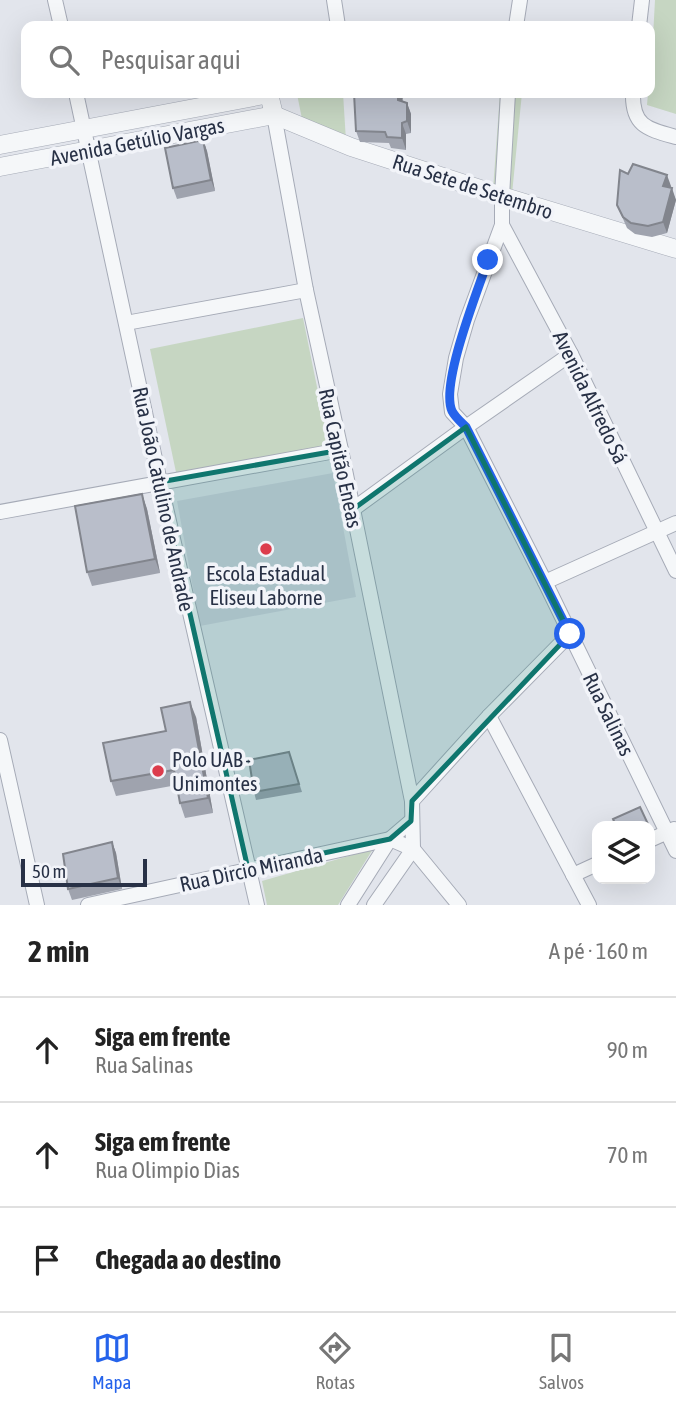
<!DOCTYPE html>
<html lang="pt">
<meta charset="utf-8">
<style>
:root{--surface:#fff;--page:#f6f6f6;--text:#222;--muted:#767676;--line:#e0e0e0;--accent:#2563eb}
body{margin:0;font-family:"Asap Condensed",sans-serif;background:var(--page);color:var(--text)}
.controls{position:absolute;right:21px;bottom:21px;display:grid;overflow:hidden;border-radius:14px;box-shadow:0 7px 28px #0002}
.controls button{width:63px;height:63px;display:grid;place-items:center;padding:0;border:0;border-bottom:2px solid var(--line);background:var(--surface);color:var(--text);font:35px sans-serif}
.scale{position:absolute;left:21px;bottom:18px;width:126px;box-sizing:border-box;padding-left:7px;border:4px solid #283146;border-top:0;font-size:19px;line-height:24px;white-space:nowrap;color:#283146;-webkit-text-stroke:5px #f2f4f9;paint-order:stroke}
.stop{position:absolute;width:21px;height:21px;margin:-16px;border:5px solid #2563eb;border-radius:50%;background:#fff}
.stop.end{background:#2563eb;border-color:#fff;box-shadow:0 2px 7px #0008}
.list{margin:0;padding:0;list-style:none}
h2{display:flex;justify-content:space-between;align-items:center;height:91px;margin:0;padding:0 28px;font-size:30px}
h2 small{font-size:23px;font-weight:400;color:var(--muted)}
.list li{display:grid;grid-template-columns:46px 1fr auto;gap:21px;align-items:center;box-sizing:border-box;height:105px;padding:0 28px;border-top:2px solid var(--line)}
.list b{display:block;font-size:26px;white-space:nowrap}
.list p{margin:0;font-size:23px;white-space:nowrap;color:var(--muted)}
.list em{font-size:23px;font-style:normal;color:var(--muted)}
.icon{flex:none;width:38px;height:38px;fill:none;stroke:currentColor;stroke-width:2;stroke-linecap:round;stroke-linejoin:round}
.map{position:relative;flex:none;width:676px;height:905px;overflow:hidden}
.search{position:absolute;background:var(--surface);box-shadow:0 7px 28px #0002;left:21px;right:21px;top:21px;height:77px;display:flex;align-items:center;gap:18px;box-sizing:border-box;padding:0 24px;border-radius:14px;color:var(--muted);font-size:26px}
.sheet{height:406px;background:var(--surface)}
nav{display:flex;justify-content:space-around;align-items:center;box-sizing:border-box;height:98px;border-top:2px solid var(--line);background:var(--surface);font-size:19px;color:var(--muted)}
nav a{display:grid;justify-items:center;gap:4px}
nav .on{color:var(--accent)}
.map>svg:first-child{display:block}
.built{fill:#d0d4de}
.green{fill:#c6d6c2}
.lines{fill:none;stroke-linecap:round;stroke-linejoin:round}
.minor-casing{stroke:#a6abb7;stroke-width:16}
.tertiary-casing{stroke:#a6abb7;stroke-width:19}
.minor{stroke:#f5f7f9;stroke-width:14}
.tertiary{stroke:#f5f7f9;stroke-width:18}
.wall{fill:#9fa3ae}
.shaded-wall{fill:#82858d}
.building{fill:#b9beca;stroke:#82858d;stroke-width:2}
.route{stroke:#2563eb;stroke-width:9}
.marked{fill:#0f766e;fill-opacity:0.2;stroke:#0f766e;stroke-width:5;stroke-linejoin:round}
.poi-dot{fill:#dc3c4c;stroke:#f2f4f9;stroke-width:2.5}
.labels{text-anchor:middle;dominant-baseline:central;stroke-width:7;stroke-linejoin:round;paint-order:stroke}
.street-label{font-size:21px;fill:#283146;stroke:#f2f4f9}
.poi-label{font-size:21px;fill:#283146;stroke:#f2f4f9}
</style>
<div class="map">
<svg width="676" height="905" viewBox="0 0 676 905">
<rect width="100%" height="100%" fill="#e2e5ec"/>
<!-- built -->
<polygon class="built" points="333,473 356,597 200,626 177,501"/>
<!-- green -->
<g class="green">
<polygon points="655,0 676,0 676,114 647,105 648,93 650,93"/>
<polygon points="306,93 343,93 346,141 303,124 297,94"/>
<polygon points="500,93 522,93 512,194 493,190"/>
<polygon points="303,318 329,446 177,477 150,349"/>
<polygon points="373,849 338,905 267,905 262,881"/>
</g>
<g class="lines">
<defs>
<g id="minor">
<polyline points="55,0 61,26"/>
<polyline points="334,0 338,26"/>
<polyline points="516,26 520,0"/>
<polyline points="639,26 642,0"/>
<polyline points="76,93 160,482 257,905"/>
<polyline points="508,93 502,196 502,225 467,320 456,358 450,394 452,412 466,427 545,582 676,851"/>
<path d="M 633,93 C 632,126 647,129 676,137"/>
<polyline points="274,115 306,290 341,450 412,801 413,849"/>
<polyline points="502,225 571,354 676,571"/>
<polyline points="126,323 306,290"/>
<polyline points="352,510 466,427 571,354"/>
<polyline points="0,512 341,450"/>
<polyline points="545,582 676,523"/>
<polyline points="489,716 589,905"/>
<polyline points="0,740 37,905"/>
<polyline points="412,801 489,716 570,634"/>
<polyline points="650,840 674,829"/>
<polyline points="573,875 597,864"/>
<polyline points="88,905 390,839 413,849 459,905"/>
<polyline points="348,905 390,839 411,821"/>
<polyline points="374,905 413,849"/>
</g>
<g id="tertiary">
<polyline points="274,115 351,147 502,196 676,249"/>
<polyline points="0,145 269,94 274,115"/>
<polyline points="0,167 274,115"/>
</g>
</defs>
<!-- minor casing -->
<use href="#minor" class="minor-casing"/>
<!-- tertiary casing -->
<use href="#tertiary" class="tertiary-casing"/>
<!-- minor -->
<use href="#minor" class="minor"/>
<!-- tertiary -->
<use href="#tertiary" class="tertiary"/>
</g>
<!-- wall -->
<g class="wall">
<polygon points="354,93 402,93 402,101 407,103 411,114 411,133 406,134 406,150 391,148 389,143 360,142 356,131"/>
<polygon points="203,140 207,151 215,191 177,199 173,188"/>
<polygon points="628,174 671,186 670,188 676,200 667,233 652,237 635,234 627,228 617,205"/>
<polygon points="142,494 147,509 160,573 92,586 87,572"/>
<polygon points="196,717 213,813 185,818 180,803 177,785 116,796 111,781 166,731"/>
<polygon points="289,752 302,792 256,800 254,792"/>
<polygon points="112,842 116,853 122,889 72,900 68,889"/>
</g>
<!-- shaded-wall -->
<g class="shaded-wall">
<polygon points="398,93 402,93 403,94 402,111 398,100"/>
<polygon points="407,103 411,114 411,133 407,121"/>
<polygon points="402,123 406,134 406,150 402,138"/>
<polygon points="203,140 207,151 215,191 211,180"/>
<polygon points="667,175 671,186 667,197 663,186"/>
<polygon points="672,188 676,200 667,233 663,222"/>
<polygon points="142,494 147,509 160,573 155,559"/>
<polygon points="190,702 196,717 213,813 208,798"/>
<polygon points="112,842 116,853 122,889 118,878"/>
</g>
<!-- building -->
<g class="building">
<polygon points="354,93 398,93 398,100 407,103 407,121 402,123 402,138 387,137 385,132 356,131"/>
<polygon points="203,140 211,180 173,188 165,148"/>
<polygon points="633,164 667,175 663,186 672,188 663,222 648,226 631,223 623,217 617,205 620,170 628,174"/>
<polygon points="142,494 155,559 87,572 75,506"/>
<polygon points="190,702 208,798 180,803 174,770 111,781 103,743 166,731 161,708"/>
<polygon points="289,752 299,784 254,792 249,760"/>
<polygon points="640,807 648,824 644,826 616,826 613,819"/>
<polygon points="112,842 118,878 68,889 63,854"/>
</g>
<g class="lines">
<!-- route -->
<path class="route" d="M 488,260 C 478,290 440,384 452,411 C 455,417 461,422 466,427 L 570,634"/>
</g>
<!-- marked area -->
<path class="marked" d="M 466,427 L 570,634 L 412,801 L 411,821 L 390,839 L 248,869 L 160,482 L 341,450 L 352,510 Z"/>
<!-- markers -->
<g class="poi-dot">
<circle cx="266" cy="549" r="7"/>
<circle cx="158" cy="771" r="7"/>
</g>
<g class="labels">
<!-- street labels -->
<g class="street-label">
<text transform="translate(137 141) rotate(-11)">Avenida Getúlio Vargas</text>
<text transform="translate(473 186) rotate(18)">Rua Sete de Setembro</text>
<text transform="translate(591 397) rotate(64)">Avenida Alfredo Sá</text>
<text transform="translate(341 458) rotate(78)">Rua Capitão Eneas</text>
<text transform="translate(164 499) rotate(78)">Rua João Catulino de Andrade</text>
<text transform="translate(609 714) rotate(64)">Rua Salinas</text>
<text transform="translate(251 869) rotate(-12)">Rua Dircio Miranda</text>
</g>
<!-- poi labels -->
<g class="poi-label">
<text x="266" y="573">Escola Estadual<tspan x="266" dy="24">Eliseu Laborne</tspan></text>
<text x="172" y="759" text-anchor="start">Polo UAB -<tspan x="172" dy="24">Unimontes</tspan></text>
</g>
</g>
</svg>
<div class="controls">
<button><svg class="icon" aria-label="layers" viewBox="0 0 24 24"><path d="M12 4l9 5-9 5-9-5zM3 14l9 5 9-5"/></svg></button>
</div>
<div class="scale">50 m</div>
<div class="stop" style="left:570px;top:634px"></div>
<div class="stop end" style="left:488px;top:260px"></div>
<div class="search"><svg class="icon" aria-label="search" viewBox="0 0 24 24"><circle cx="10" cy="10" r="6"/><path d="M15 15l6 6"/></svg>Pesquisar aqui</div>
</div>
<section class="sheet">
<h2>2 min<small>A pé · 160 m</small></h2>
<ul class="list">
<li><svg class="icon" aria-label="ahead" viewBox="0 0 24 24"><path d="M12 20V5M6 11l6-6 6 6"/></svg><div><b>Siga em frente</b><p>Rua Salinas</p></div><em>90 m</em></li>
<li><svg class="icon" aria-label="ahead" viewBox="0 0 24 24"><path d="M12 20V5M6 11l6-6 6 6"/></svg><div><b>Siga em frente</b><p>Rua Olimpio Dias</p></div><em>70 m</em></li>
<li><svg class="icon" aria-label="arrive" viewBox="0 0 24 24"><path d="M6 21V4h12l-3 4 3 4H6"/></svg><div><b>Chegada ao destino</b></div></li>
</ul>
</section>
<nav>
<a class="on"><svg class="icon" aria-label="map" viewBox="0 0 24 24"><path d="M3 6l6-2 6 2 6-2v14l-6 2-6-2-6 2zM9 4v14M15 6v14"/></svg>Mapa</a>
<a><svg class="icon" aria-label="directions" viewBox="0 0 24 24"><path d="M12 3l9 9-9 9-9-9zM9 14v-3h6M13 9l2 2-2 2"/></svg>Rotas</a>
<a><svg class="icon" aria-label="saved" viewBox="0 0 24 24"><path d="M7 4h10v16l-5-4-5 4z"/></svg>Salvos</a>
</nav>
